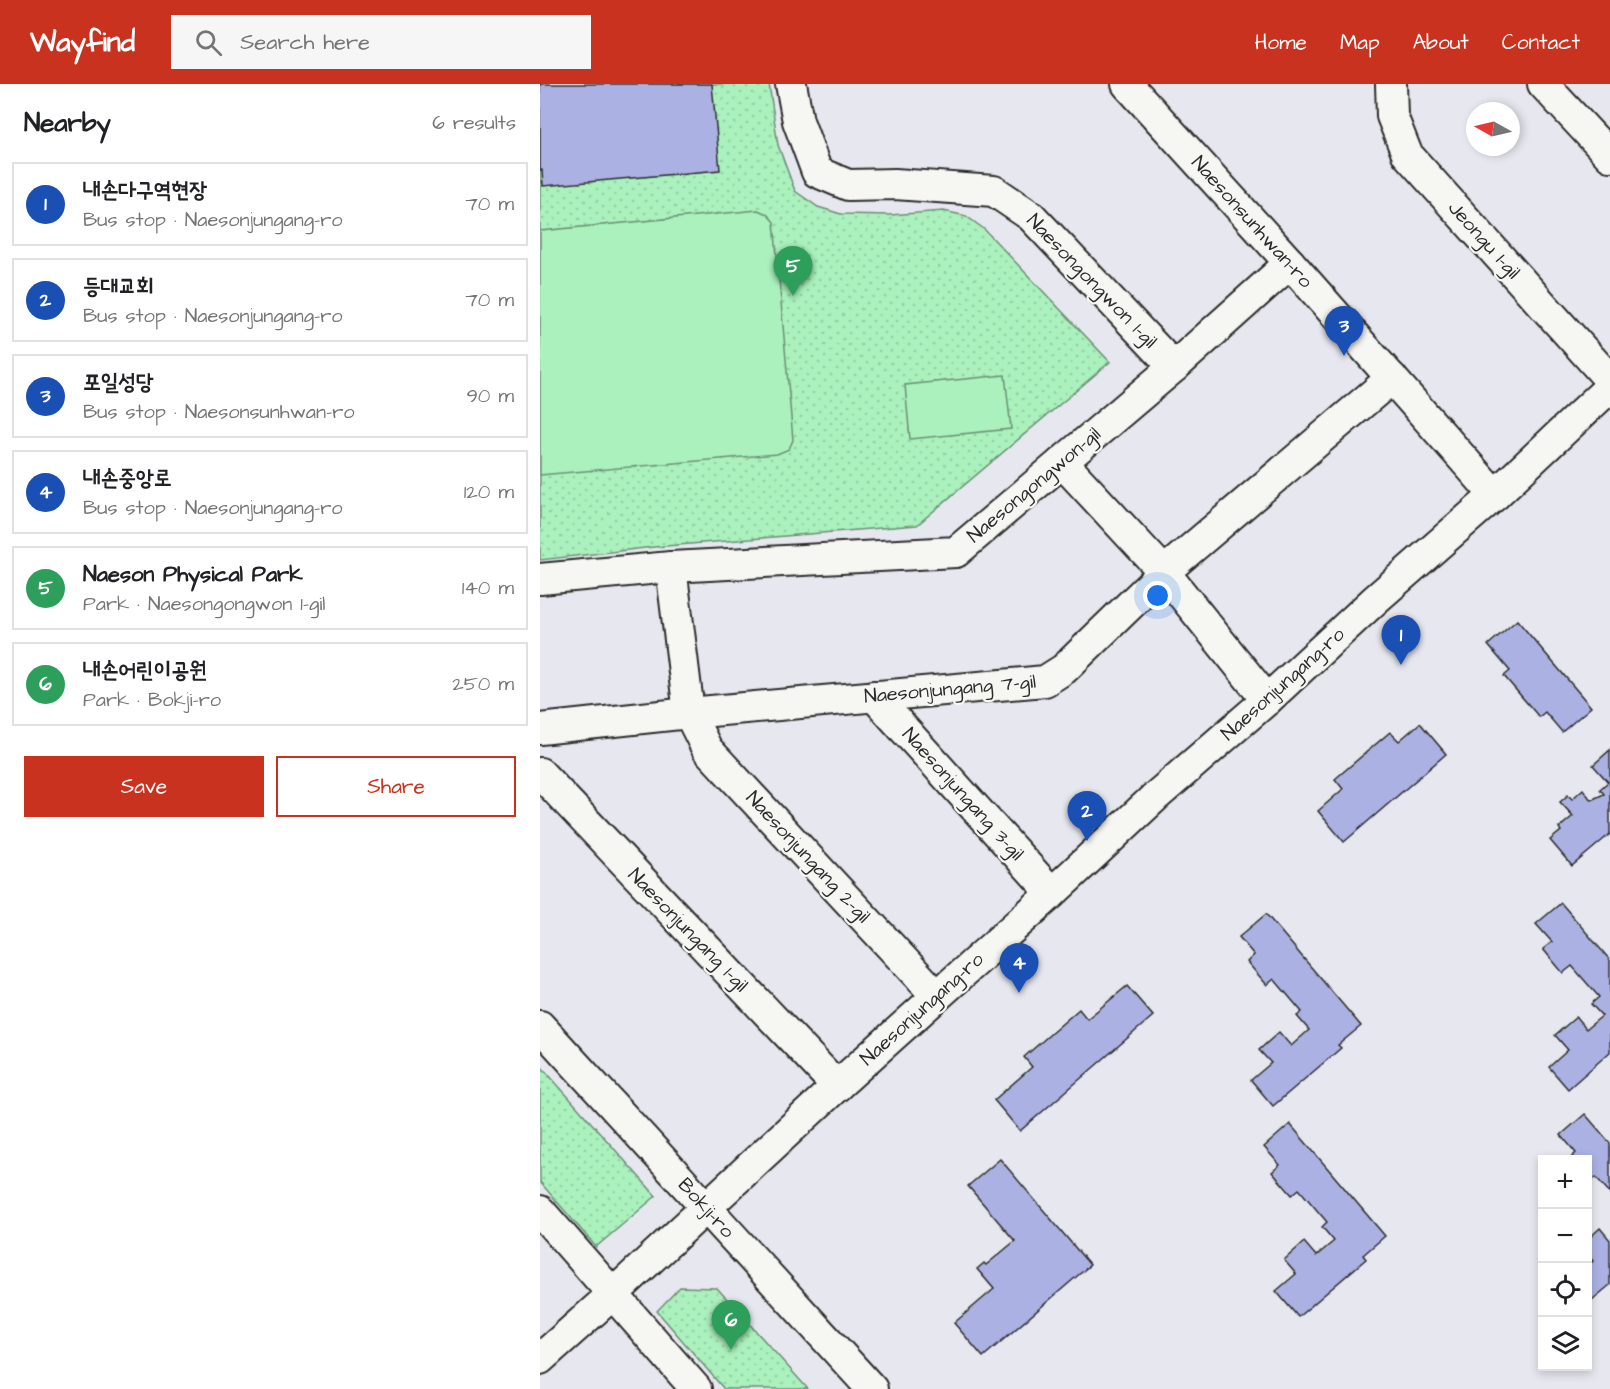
<!DOCTYPE html>
<meta charset="utf-8">
<style>
:root{--surface:#fff;--page:#f6f6f6;--text:#202124;--muted:#757577;--line:#e0e0e0;--accent:#c8321e}
body{margin:0;font-family:"Architects Daughter","Poor Story",sans-serif;background:var(--page);color:var(--text)}
.controls{position:absolute;right:18px;bottom:18px;display:grid;overflow:hidden;border-radius:0px;box-shadow:0 3px 9px #0003}
.controls button{width:54px;height:54px;display:grid;place-items:center;padding:0;border:0;border-bottom:2px solid var(--line);background:var(--surface);color:var(--text);font:30px sans-serif}
.compass{position:absolute;left:926px;top:18px;width:54px;height:54px;border-radius:50%;background:var(--surface);box-shadow:0 3px 9px #0003;rotate:278deg}
.you{position:absolute;left:618px;top:512px;width:21px;height:21px;margin:-15px;border:4px solid #fff;border-radius:50%;background:#1a73e8;box-shadow:0 0 0 9px #1a73e833}
.badge{display:grid;place-items:center;width:39px;height:39px;border-radius:50%;background:var(--accent);color:#fff;font-size:20px;font-weight:700}
.pin{position:absolute;translate:-50% -50px;filter:drop-shadow(0 2px 3px #0008)}
.pin::after{content:'';position:absolute;top:32px;width:21px;height:18px;background:inherit;clip-path:polygon(0 0,100% 0,50% 100%)}
.list{margin:0;padding:0;list-style:none}
h2{display:flex;justify-content:space-between;align-items:center;height:78px;margin:0;padding:0 24px;font-size:26px}
h2 small{font-size:20px;font-weight:400;color:var(--muted)}
.list li{display:grid;grid-template-columns:39px 1fr auto;gap:18px;align-items:center;box-sizing:border-box;height:84px;margin:0 12px 12px;padding:0 12px;border:2px solid var(--line);border-radius:0px}
.list b{display:block;font-size:22px;white-space:nowrap}
.list p{margin:0;font-size:20px;white-space:nowrap;color:var(--muted)}
.list em{font-size:20px;font-style:normal;color:var(--muted)}
.actions{display:flex;gap:12px;padding:18px 24px}
.actions a{flex:1;padding:14px 0;border:2px solid var(--accent);border-radius:0px;text-align:center;font-size:21px;color:var(--accent)}
.actions .main{background:var(--accent);color:#fff}
.icon{flex:none;width:33px;height:33px;fill:none;stroke:currentColor;stroke-width:2;stroke-linecap:round;stroke-linejoin:round}
.map{position:relative;flex:none;width:1070px;height:1305px;overflow:hidden}
header{display:flex;align-items:center;gap:36px;box-sizing:border-box;height:84px;padding:0 30px;background:var(--accent);color:#fff}
header strong{font-size:28px}
nav{display:flex;gap:33px;margin-inline-start:auto;font-size:21px}
.search{width:420px;height:54px;background:var(--page);display:flex;align-items:center;gap:15px;box-sizing:border-box;padding:0 21px;border-radius:0px;color:var(--muted);font-size:22px}
main{display:flex}
aside{flex:1;background:var(--surface)}
.map>svg:first-child{display:block}
.park{fill:url(#park-dots);stroke:#6a8e74;stroke-width:1.5}
.pitch{fill:#aaf1bd;stroke:#6a8e74;stroke-width:1.5}
.building{fill:#abb2e3;stroke:#2b2b2b;stroke-width:1.5}
.lines{fill:none;stroke-linecap:round;stroke-linejoin:round}
.minor-casing{stroke:#2b2b2b;stroke-width:34}
.minor{stroke:#f6f6f2;stroke-width:30}
.labels{text-anchor:middle;dominant-baseline:central;stroke-width:4.5;stroke-linejoin:round;paint-order:stroke}
.street-label{font-size:20px;fill:#2b2b2b;stroke:#f6f6f2}
</style>
<header>
<strong>Wayfind</strong>
<div class="search"><svg class="icon" aria-label="search" viewBox="0 0 24 24"><circle cx="10" cy="10" r="6"/><path d="M15 15l6 6"/></svg>Search here</div>
<nav><a>Home</a><a>Map</a><a>About</a><a>Contact</a></nav>
</header>
<main>
<aside>
<h2>Nearby<small>6 results</small></h2>
<ul class="list">
<li><span class="badge" style="background:#1a4fb4">1</span><div><b>내손다구역현장</b><p>Bus stop · Naesonjungang-ro</p></div><em>70 m</em></li>
<li><span class="badge" style="background:#1a4fb4">2</span><div><b>등대교회</b><p>Bus stop · Naesonjungang-ro</p></div><em>70 m</em></li>
<li><span class="badge" style="background:#1a4fb4">3</span><div><b>포일성당</b><p>Bus stop · Naesonsunhwan-ro</p></div><em>90 m</em></li>
<li><span class="badge" style="background:#1a4fb4">4</span><div><b>내손중앙로</b><p>Bus stop · Naesonjungang-ro</p></div><em>120 m</em></li>
<li><span class="badge" style="background:#2e9e5b">5</span><div><b>Naeson Physical Park</b><p>Park · Naesongongwon 1-gil</p></div><em>140 m</em></li>
<li><span class="badge" style="background:#2e9e5b">6</span><div><b>내손어린이공원</b><p>Park · Bokji-ro</p></div><em>250 m</em></li>
</ul>
<div class="actions"><a class="main">Save</a><a>Share</a></div>
</aside>
<div class="map">
<svg width="1070" height="1305" viewBox="0 0 1070 1305">
<defs>
<pattern id="park-dots" width="8" height="8" patternUnits="userSpaceOnUse" patternTransform="scale(1.5)"><rect width="8" height="8" fill="#aaf1bd"/><path d="M2 2h.1M6 6h.1" fill="none" stroke="#92cfa3" stroke-width="1.8" stroke-linecap="round"/></pattern>
</defs>
<rect width="100%" height="100%" fill="#e7e8ef"/>
<filter id="ink" filterUnits="userSpaceOnUse"><feTurbulence type="fractalNoise" baseFrequency=".0167" numOctaves="2"/><feDisplacementMap in="SourceGraphic" scale="12" xChannelSelector="R" yChannelSelector="G"/><feConvolveMatrix kernelMatrix="1 2 1 2 8 2 1 2 1" color-interpolation-filters="sRGB"/></filter>
<g filter="url(#ink)">
<!-- park -->
<g class="park">
<polygon points="110,0 229,0 238,61 255,107 278,123 301,130 350,131 404,127 426,132 444,145 570,278 377,441 114,463 0,476 0,9"/>
<polygon points="0,981 116,1112 56,1163 0,1098"/>
<polygon points="140,1203 177,1204 268,1305 184,1305 117,1227"/>
</g>
<!-- pitch -->
<g class="pitch">
<polygon points="218,126 227,130 234,138 253,356 249,365 237,370 0,391 0,147"/>
<polygon points="465,291 471,345 370,355 365,301"/>
</g>
<!-- building -->
<g class="building">
<polygon points="0,0 172,0 180,86 3,102 2,86 0,86"/>
<polygon points="977,536 1051,623 1022,648 1005,628 999,633 964,592 970,587 948,561"/>
<polygon points="880,639 906,670 804,758 778,727 803,705 795,695 850,648 859,657"/>
<polygon points="1070,666 1070,750 1032,782 1010,756 1021,747 1019,744 1033,732 1020,718 1028,711 1032,715 1043,705 1051,716 1064,710 1060,705 1068,698 1053,681"/>
<polygon points="1021,819 1070,876 1070,968 1028,1005 1009,983 1028,966 1015,951 1036,933 1046,945 1062,932 1051,920 1059,913 1032,882 1023,889 1003,865 1012,858 996,840"/>
<polygon points="726,830 821,942 798,961 801,964 733,1022 711,996 731,979 719,966 739,948 751,962 769,946 757,932 762,928 734,895 727,901 707,878 714,871 699,853"/>
<polygon points="587,902 613,932 480,1047 454,1016 492,983 484,973 539,925 547,935"/>
<polygon points="1045,1030 1070,1059 1070,1109 1056,1093 1048,1100 1048,1076 1029,1076 1036,1069 1021,1051"/>
<polygon points="750,1040 845,1152 823,1171 826,1175 758,1233 736,1207 756,1190 744,1176 764,1158 776,1172 794,1157 782,1143 787,1138 759,1105 752,1111 732,1088 740,1081 724,1063"/>
<polygon points="460,1075 550,1181 443,1273 414,1239 454,1205 437,1185 444,1179 446,1181 475,1157 428,1102"/>
<polygon points="1060,1144 1070,1156 1070,1201 1052,1216 1048,1211 1048,1182 1053,1177 1048,1171 1048,1155"/>
</g>
<g class="lines">
<defs>
<g id="minor">
<polyline points="251,0 258,37 277,88 308,101 355,100 454,107 491,132 634,283"/>
<polyline points="587,0 750,179 955,411"/>
<polyline points="851,0 852,32 867,70 1070,296"/>
<polyline points="1003,0 1070,72"/>
<polyline points="522,378 624,488 727,616"/>
<polyline points="131,483 149,629 167,665 396,911"/>
<polyline points="0,495 131,483 416,468 634,283 750,179"/>
<polyline points="334,612 512,809"/>
<polyline points="0,645 149,629 505,597 524,585 624,488 852,294"/>
<polyline points="0,689 297,1002"/>
<polyline points="0,942 332,1305"/>
<polyline points="0,1127 156,1305"/>
<polyline points="0,1275 73,1210 297,1002 512,809 615,713 727,616 836,515 955,411 1070,303"/>
</g>
</defs>
<!-- minor casing -->
<use href="#minor" class="minor-casing"/>
<!-- minor -->
<use href="#minor" class="minor"/>
</g>
</g>
<g class="labels">
<!-- street labels -->
<g class="street-label">
<text transform="translate(712 138) rotate(48)">Naesonsunhwan-ro</text>
<text transform="translate(944 156) rotate(48)">Jeongu 1-gil</text>
<text transform="translate(552 197) rotate(46)">Naesongongwon 1-gil</text>
<text transform="translate(494 401) rotate(-40)">Naesongongwon-gil</text>
<text transform="translate(743 600) rotate(-42)">Naesonjungang-ro</text>
<text transform="translate(410 605) rotate(-5)">Naesonjungang 7-gil</text>
<text transform="translate(423 710) rotate(48)">Naesonjungang 3-gil</text>
<text transform="translate(268 773) rotate(47)">Naesonjungang 2-gil</text>
<text transform="translate(148 846) rotate(46)">Naesonjungang 1-gil</text>
<text transform="translate(382 925) rotate(-42)">Naesonjungang-ro</text>
<text transform="translate(166 1124) rotate(48)">Bokji-ro</text>
</g>
</g>
</svg>
<div class="controls">
<button>+</button>
<button>−</button>
<button><svg class="icon" aria-label="locate" viewBox="0 0 24 24"><circle cx="12" cy="12" r="6"/><path d="M12 2v4M12 18v4M2 12h4M18 12h4"/></svg></button>
<button><svg class="icon" aria-label="layers" viewBox="0 0 24 24"><path d="M12 4l9 5-9 5-9-5zM3 14l9 5 9-5"/></svg></button>
</div>
<svg class="compass" viewBox="-18 -18 36 36"><path d="M0-13l5 13h-10z" fill="#e53935"/><path d="M0 13l5-13h-10z" fill="#757577"/></svg>
<div class="you"></div>
<div class="pin badge" style="left:861px;top:581px;background:#1a4fb4">1</div>
<div class="pin badge" style="left:547px;top:757px;background:#1a4fb4">2</div>
<div class="pin badge" style="left:804px;top:272px;background:#1a4fb4">3</div>
<div class="pin badge" style="left:479px;top:909px;background:#1a4fb4">4</div>
<div class="pin badge" style="left:253px;top:212px;background:#2e9e5b">5</div>
<div class="pin badge" style="left:191px;top:1266px;background:#2e9e5b">6</div>
</div>
</main>
